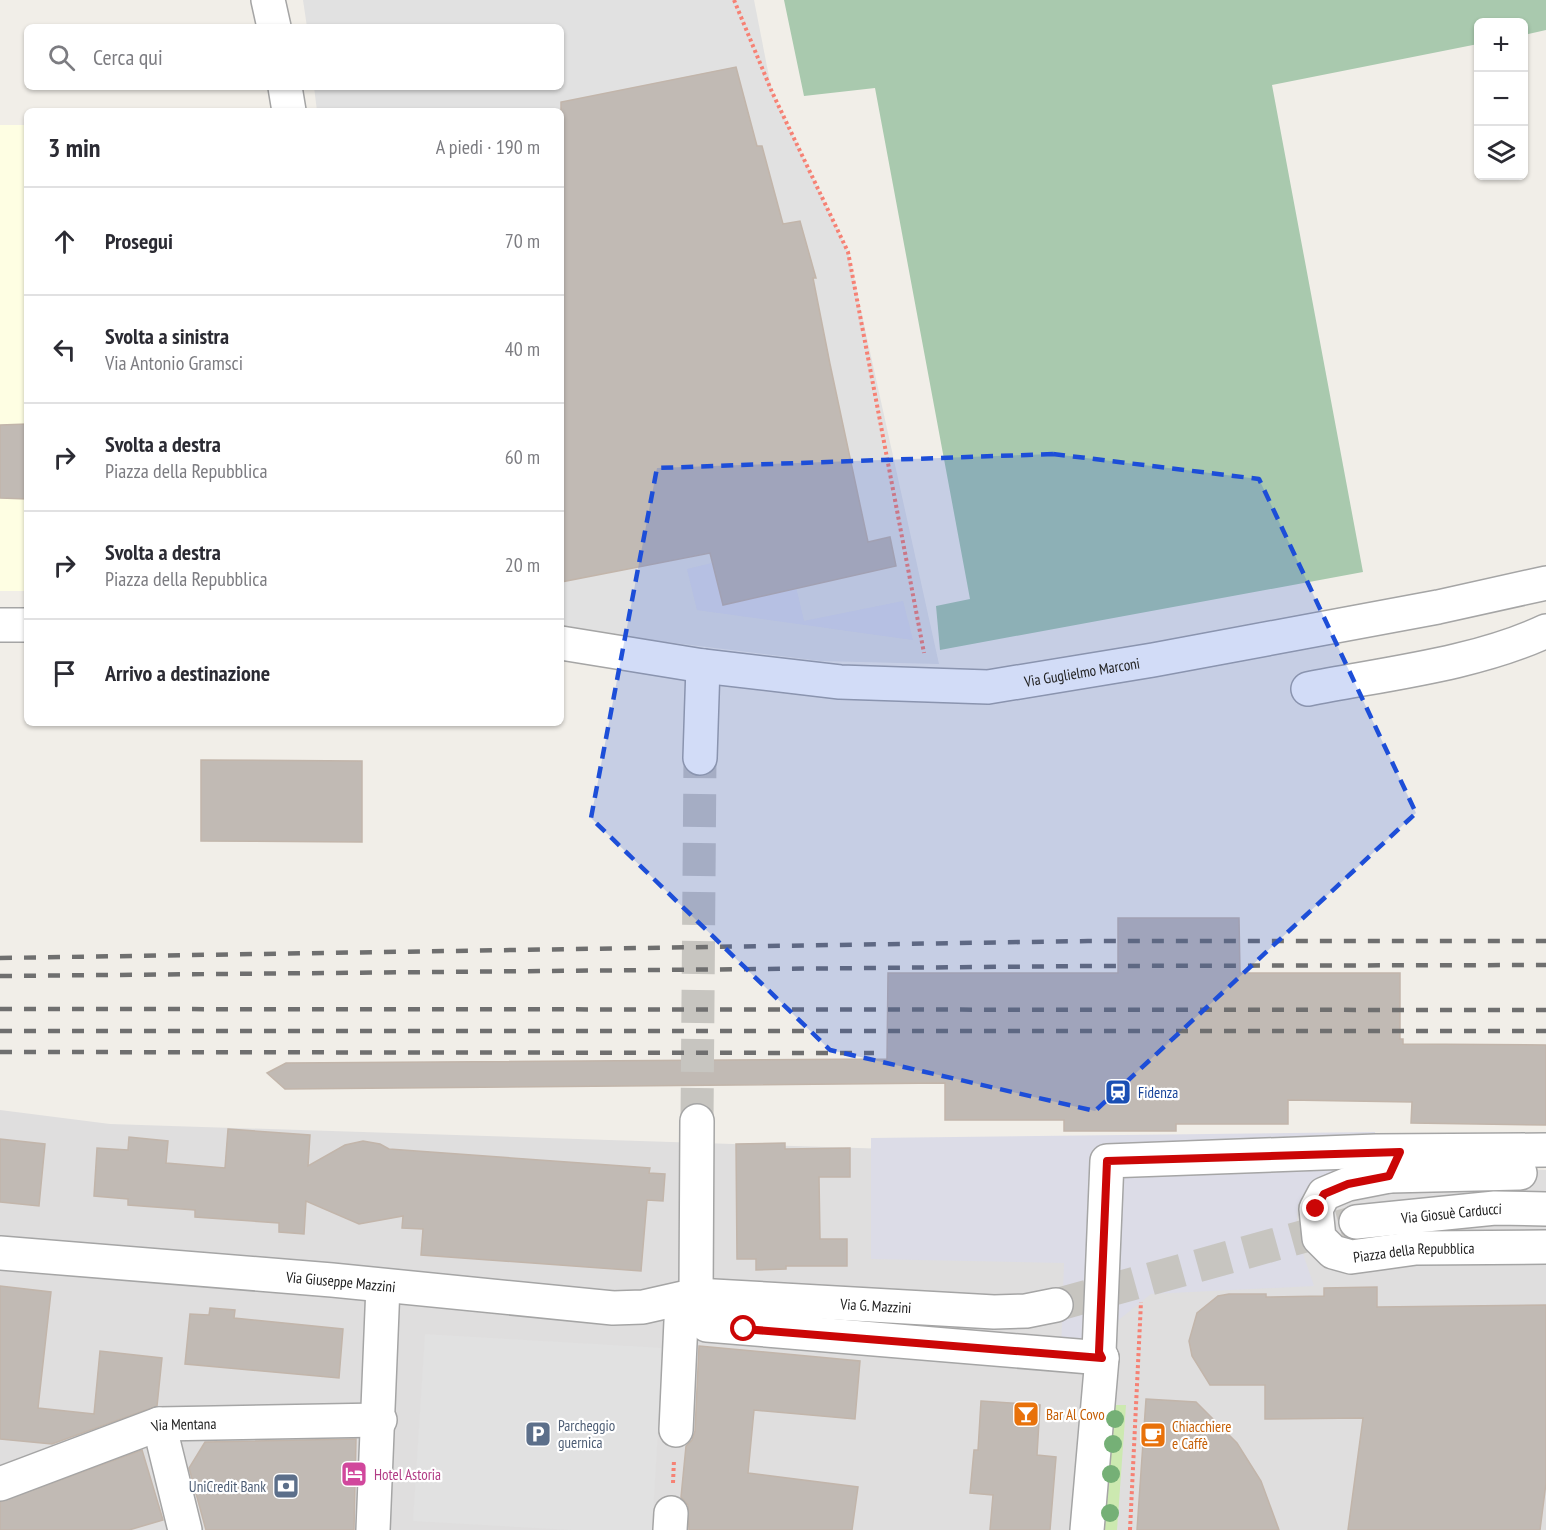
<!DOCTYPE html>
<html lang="it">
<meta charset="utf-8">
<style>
:root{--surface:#fff;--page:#f7f7f7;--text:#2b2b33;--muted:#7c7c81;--line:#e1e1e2}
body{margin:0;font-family:"PT Sans Narrow",sans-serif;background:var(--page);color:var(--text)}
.controls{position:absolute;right:18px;top:18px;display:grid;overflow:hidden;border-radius:9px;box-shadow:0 2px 4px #0004}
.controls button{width:54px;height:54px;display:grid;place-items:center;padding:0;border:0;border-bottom:2px solid var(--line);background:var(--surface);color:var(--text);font:30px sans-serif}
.stop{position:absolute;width:18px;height:18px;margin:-14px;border:4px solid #cb0606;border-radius:50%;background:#fff}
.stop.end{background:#cb0606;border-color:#fff;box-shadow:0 2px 6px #0008}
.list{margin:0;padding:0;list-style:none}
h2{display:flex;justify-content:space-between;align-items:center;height:78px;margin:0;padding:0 24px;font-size:26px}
h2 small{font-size:20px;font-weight:400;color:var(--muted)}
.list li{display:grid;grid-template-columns:39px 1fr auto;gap:18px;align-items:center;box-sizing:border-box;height:108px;padding:0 24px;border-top:2px solid var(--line)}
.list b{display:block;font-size:22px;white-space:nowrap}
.list p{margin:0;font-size:20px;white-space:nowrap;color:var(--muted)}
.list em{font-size:20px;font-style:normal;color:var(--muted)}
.icon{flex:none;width:33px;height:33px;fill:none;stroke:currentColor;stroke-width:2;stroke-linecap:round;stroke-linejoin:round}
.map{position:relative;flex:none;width:1546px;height:1530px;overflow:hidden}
.search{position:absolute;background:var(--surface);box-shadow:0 2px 4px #0004;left:24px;top:24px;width:540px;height:66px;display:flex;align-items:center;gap:15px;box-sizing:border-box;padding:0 21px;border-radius:9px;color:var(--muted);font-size:22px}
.panel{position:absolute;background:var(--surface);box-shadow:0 2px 4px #0004;left:24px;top:108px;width:540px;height:618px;border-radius:9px}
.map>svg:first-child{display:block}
.residential{fill:#dfdede}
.education{fill:#fefee3}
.grass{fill:#cce9b0}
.cemetery{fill:#a9c9ae}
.parking{fill:#e1e1e1}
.plaza{fill:#dcdce7}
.building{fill:#c1bab4;stroke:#c2b5aa;stroke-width:1.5}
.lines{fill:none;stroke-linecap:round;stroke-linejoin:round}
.minor-tunnel{stroke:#c7c5c0;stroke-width:33;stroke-dasharray:33 16;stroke-linecap:butt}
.minor-casing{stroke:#a5a5a5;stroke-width:36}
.path{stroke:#f68174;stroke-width:4;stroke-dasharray:3 3;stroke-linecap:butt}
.minor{stroke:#fff;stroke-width:33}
.rail{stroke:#6f6f6f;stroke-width:4.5;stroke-dasharray:12 12;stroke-linecap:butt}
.tree{fill:#75b076}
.route{stroke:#cb0606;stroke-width:8}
.marked{fill:#1d4ed8;fill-opacity:0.2;stroke:#1d4ed8;stroke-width:4.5;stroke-dasharray:12 8;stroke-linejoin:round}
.labels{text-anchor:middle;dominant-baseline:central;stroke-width:4.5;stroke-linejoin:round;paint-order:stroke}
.street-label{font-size:15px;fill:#212121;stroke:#fff}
.transit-label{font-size:15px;fill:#164399;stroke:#fff;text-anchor:start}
.food-label{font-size:15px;fill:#c56008;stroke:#fff;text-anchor:start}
.service-label{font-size:15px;fill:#4e5e75;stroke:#fff;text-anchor:start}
.hotel-label{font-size:15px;fill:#b23c85;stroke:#fff;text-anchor:start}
</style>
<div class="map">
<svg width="1546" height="1530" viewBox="0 0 1546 1530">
<rect width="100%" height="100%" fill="#f1eee8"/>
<!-- residential -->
<polygon class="residential" points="0,1110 110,1124 1546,1170 1546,1530 0,1530"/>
<!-- education -->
<rect class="education" x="0" y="125" width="27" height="466"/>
<!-- grass -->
<polygon class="grass" points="1109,1405 1126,1405 1117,1530 1101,1530"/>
<!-- cemetery -->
<polygon class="cemetery" points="784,0 1546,0 1546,30 1524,35 1524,22 1478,22 1478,44 1272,85 1363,572 940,650 936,606 970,599 875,88 804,96"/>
<!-- parking -->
<g class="parking">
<polygon points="303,0 754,0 772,92 848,252 939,664 821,661 561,629 561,111 317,111 314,87 561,87 561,27 307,27"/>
<polygon points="425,1334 663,1348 652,1530 571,1530 413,1521"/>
</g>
<!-- plaza -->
<g class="plaza">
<polygon points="712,563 723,605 796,587 804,621 903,601 913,640 697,610 687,569"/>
<polygon points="1375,1132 1376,1164 1314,1180 1298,1205 1296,1233 1314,1286 1151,1294 1106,1330 1061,1351 1064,1263 871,1259 871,1138"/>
</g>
<!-- building -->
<g class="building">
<polygon points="736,67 757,146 762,146 783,224 800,221 816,278 813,278 830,364 868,542 890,537 896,566 723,605 710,553 561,582 561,102"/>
<polygon points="27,424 27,499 0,498 0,425"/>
<polygon points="201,760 362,761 362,842 201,841"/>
<polygon points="1118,918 1239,918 1240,973 1400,973 1400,1039 1403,1039 1403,1044 1546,1045 1546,1125 1411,1123 1412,1102 1288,1100 1288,1124 1176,1124 1176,1131 1064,1131 1064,1120 945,1120 945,1083 285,1089 267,1073 286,1063 887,1059 888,973 1118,973"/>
<polygon points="228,1129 310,1135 308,1166 345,1145 363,1141 380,1144 389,1149 650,1168 649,1173 665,1174 663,1201 647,1200 641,1271 421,1255 423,1229 402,1228 403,1216 359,1224 306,1201 304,1234 279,1232 279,1223 195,1217 195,1210 128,1205 128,1199 94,1196 97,1148 128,1150 129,1137 168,1141 166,1163 225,1168"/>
<polygon points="0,1139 45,1144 39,1206 0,1202"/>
<polygon points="785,1143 785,1149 850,1148 850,1177 819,1177 820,1239 847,1239 847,1266 786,1266 786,1269 756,1270 756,1259 737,1259 736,1144"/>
<polygon points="0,1286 51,1292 38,1408 94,1414 100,1351 162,1358 157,1406 52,1444 0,1439"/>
<polygon points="1377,1287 1377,1307 1546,1305 1546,1483 1540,1530 1348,1530 1363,1418 1265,1419 1265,1385 1210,1385 1192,1356 1189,1341 1197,1313 1218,1296 1229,1294 1266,1294 1266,1297 1324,1296 1324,1288"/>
<polygon points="210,1308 235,1310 234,1318 343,1329 339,1378 185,1364 190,1314 209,1315"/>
<polygon points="699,1346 860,1361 855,1419 754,1410 748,1473 858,1487 852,1530 689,1530 688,1505 681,1497 686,1446 692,1440 695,1431"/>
<polygon points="1146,1399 1196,1402 1237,1443 1261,1481 1279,1530 1137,1530"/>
<polygon points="981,1401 1040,1405 1037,1455 1056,1457 1050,1530 990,1530 993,1495 970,1493 974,1450 978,1450"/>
<polygon points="356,1439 354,1530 206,1530 189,1468 205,1442"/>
<polygon points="142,1450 163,1520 129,1530 0,1530 0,1502"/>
</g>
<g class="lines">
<!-- minor-tunnel -->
<g class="minor-tunnel">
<polyline points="697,1121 700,758"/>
<polyline points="1056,1305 1356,1222"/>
</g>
<defs>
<g id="minor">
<polyline points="268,0 274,27"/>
<polyline points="285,87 289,111"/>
<polyline points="0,625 27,625"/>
<path id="s1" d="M 561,643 L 703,666 L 840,682 L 988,687 L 1153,660 L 1438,607 L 1546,583"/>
<path d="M 1308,689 C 1384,674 1476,664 1546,631"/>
<polyline points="700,758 703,666"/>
<path id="s2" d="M 1400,1152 L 1389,1176 L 1348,1184 L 1324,1194 L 1316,1209 L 1319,1238 L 1333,1252 L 1351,1257 L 1416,1248 L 1546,1247"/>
<polyline points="1389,1176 1520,1173"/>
<path id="s3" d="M 1356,1222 L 1495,1208 L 1546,1209"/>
<path id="s4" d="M 0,1253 L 332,1280 L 613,1308 L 643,1307 L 696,1295 L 994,1312 L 1026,1311 L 1056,1305"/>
<polyline points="696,1295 697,1121"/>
<polyline points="682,1299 707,1325 1102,1358"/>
<polyline points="159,1424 185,1530"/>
<polyline points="676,1430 682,1299"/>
<path id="s5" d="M 0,1484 L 159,1424 L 380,1420"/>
<polyline points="373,1530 383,1286"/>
<polyline points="670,1530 671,1513"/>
<polyline points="1087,1530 1102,1358 1099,1352 1107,1161 1376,1151 1546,1150"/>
</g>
</defs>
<!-- minor casing -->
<use href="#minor" class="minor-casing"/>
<!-- path -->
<g class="path">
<polyline points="734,0 772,92 848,252 924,653"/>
<polyline points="673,1483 674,1460"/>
<polyline points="1130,1530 1141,1302"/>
</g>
<!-- minor -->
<use href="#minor" class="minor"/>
<!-- rail -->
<g class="rail">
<polyline points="0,958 1088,941 1546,941"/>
<polyline points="0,976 1088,966 1546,965"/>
<polyline points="0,1009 1546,1010"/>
<polyline points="0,1031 1546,1031"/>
<polyline points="0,1052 874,1053"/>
</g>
</g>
<!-- trees -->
<g class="tree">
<circle cx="1115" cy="1419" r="9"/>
<circle cx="1113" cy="1444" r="9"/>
<circle cx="1111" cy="1474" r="9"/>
<circle cx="1110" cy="1513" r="9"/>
</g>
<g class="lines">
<!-- route -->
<polyline class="route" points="744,1329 1102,1358 1099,1352 1107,1161 1400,1152 1389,1176 1348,1184 1324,1194 1316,1209"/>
</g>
<!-- marked area -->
<path class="marked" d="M 1053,454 L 1259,479 L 1416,813 L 1095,1111 L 830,1050 L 591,818 L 657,468 Z"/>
<!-- icons -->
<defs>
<symbol id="station-square" viewBox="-11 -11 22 22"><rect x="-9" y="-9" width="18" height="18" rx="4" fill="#1a4fb4" stroke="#fff"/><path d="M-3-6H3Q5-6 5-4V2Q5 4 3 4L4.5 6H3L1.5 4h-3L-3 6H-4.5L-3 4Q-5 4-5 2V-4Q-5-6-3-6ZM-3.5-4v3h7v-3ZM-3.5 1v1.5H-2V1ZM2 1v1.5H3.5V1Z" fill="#fff"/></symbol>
<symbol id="bar-square" viewBox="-11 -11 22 22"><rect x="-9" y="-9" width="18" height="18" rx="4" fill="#e8710a" stroke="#fff"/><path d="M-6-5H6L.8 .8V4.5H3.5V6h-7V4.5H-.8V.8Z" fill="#fff"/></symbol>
<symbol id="parking-square" viewBox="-11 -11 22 22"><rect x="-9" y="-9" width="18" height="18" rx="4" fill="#5c6f8a" stroke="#fff"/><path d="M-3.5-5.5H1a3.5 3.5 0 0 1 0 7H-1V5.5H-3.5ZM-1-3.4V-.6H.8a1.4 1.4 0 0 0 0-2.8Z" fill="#fff"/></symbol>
<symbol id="cafe-square" viewBox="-11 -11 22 22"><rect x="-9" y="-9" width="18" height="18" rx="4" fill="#e8710a" stroke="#fff"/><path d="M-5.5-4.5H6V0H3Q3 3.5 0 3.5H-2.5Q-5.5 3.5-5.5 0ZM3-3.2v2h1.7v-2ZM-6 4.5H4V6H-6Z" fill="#fff"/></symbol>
<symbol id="hotel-square" viewBox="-11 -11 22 22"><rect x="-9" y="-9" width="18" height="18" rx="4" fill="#d1479c" stroke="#fff"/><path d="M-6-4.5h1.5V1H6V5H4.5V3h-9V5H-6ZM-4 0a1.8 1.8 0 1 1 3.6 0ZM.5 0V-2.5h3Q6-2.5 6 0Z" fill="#fff"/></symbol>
<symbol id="bank-square" viewBox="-11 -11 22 22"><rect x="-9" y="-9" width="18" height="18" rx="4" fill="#5c6f8a" stroke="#fff"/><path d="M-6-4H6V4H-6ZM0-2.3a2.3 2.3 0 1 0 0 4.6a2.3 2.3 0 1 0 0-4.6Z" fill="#fff"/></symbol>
</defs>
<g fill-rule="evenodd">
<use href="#station-square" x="1103" y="1077" width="30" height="30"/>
<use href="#bar-square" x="1011" y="1399" width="30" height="30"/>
<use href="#parking-square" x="523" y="1419" width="30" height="30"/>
<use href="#cafe-square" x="1138" y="1420" width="30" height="30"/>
<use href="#hotel-square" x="339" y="1459" width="30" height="30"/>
<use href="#bank-square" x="271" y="1471" width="30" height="30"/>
</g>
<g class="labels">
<!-- street labels -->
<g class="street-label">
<text stroke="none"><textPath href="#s1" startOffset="525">Via Guglielmo Marconi</textPath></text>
<text stroke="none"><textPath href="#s3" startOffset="96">Via Giosuè Carducci</textPath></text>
<text stroke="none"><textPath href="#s2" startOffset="242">Piazza della Repubblica</textPath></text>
<text stroke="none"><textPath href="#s4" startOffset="342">Via Giuseppe Mazzini</textPath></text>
<text stroke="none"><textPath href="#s4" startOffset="880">Via G. Mazzini</textPath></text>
<text stroke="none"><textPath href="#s5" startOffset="195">Via Mentana</textPath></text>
</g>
<!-- transit labels -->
<g class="transit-label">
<text x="1138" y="1092">Fidenza</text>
</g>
<!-- food labels -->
<g class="food-label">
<text x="1046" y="1414">Bar Al Covo</text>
<text x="1172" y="1426">Chiacchiere<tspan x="1172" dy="17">e Caffè</tspan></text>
</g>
<!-- service labels -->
<g class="service-label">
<text x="558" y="1425">Parcheggio<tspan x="558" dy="17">guernica</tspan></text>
<text x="266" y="1486" text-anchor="end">UniCredit Bank</text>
</g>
<!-- hotel labels -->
<g class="hotel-label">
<text x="374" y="1474">Hotel Astoria</text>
</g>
</g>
</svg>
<div class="controls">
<button>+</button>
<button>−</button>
<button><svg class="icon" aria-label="layers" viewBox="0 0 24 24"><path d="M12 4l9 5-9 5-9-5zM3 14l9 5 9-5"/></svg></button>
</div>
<div class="stop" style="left:744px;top:1329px"></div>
<div class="stop end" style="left:1316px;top:1209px"></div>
<div class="search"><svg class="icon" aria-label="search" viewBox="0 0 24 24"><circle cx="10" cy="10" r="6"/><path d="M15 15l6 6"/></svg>Cerca qui</div>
<section class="panel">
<h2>3 min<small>A piedi · 190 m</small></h2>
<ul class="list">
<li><svg class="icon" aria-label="ahead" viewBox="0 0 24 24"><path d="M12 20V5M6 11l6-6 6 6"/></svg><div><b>Prosegui</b></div><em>70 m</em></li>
<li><svg class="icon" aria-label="left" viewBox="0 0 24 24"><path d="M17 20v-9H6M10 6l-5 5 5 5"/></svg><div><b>Svolta a sinistra</b><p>Via Antonio Gramsci</p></div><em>40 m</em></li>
<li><svg class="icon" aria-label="right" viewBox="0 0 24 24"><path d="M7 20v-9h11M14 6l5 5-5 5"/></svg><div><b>Svolta a destra</b><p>Piazza della Repubblica</p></div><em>60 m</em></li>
<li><svg class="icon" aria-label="right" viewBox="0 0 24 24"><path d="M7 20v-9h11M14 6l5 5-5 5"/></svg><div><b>Svolta a destra</b><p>Piazza della Repubblica</p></div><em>20 m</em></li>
<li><svg class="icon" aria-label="arrive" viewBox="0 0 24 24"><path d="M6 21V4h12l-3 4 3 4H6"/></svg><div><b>Arrivo a destinazione</b></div></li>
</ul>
</section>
</div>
